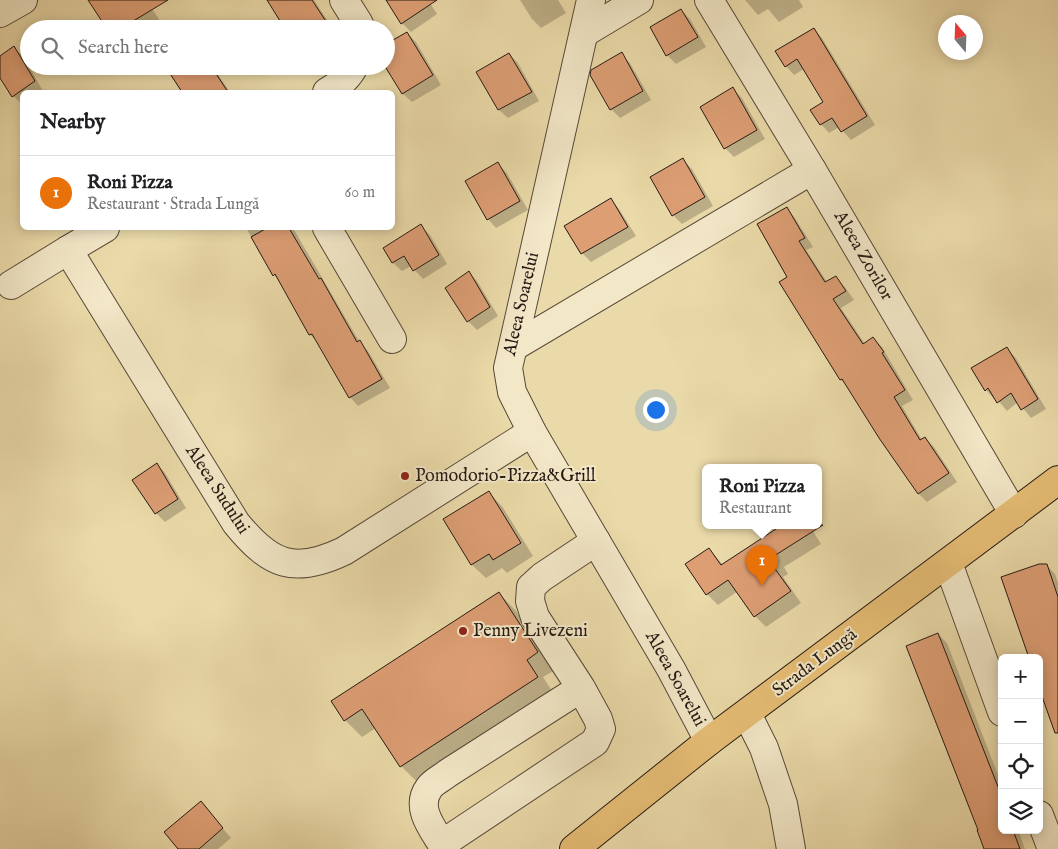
<!DOCTYPE html>
<meta charset="utf-8">
<style>
:root{--surface:#fff;--page:#f6f6f6;--text:#202124;--muted:#757577;--line:#e0e0e0;--accent:#d93025}
body{margin:0;font-family:"IM FELL English",serif;background:var(--page);color:var(--text)}
.controls{position:absolute;right:15px;bottom:15px;display:grid;overflow:hidden;border-radius:8px;box-shadow:0 2px 12px #0003}
.controls button{width:45px;height:45px;display:grid;place-items:center;padding:0;border:0;border-bottom:1px solid var(--line);background:var(--surface);color:var(--text);font:25px sans-serif}
.compass{position:absolute;left:938px;top:15px;width:45px;height:45px;border-radius:50%;background:var(--surface);box-shadow:0 2px 12px #0003;rotate:341deg}
.you{position:absolute;left:655px;top:409px;width:18px;height:18px;margin:-12px;border:4px solid #fff;border-radius:50%;background:#1a73e8;box-shadow:0 0 0 8px #1a73e833}
.badge{display:grid;place-items:center;width:32px;height:32px;border-radius:50%;background:var(--accent);color:#fff;font-size:16px;font-weight:700}
.pin{position:absolute;translate:-50% -41px;filter:drop-shadow(0 1px 2px #0008)}
.pin::after{content:'';position:absolute;top:26px;width:18px;height:15px;background:inherit;clip-path:polygon(0 0,100% 0,50% 100%)}
.popup{position:absolute;left:702px;top:464px;width:120px;height:65px;box-sizing:border-box;display:grid;place-content:center;border-radius:8px;background:var(--surface);filter:drop-shadow(0 1px 4px #0005);font-size:16px;white-space:nowrap;color:var(--muted)}
.popup b{font-size:19px;color:var(--text)}
.popup::after{content:'';position:absolute;left:50%;top:100%;margin-left:-10px;border:10px solid transparent;border-top-color:var(--surface)}
.list{margin:0;padding:0;list-style:none}
h2{display:flex;justify-content:space-between;align-items:center;height:65px;margin:0;padding:0 20px;font-size:21px}
h2 small{font-size:16px;font-weight:400;color:var(--muted)}
.list li{display:grid;grid-template-columns:32px 1fr auto;gap:15px;align-items:center;box-sizing:border-box;height:75px;padding:0 20px;border-top:1px solid var(--line)}
.list b{display:block;font-size:19px;white-space:nowrap}
.list p{margin:0;font-size:16px;white-space:nowrap;color:var(--muted)}
.list em{font-size:16px;font-style:normal;color:var(--muted)}
.icon{flex:none;width:28px;height:28px;fill:none;stroke:currentColor;stroke-width:2;stroke-linecap:round;stroke-linejoin:round}
.map{position:relative;flex:none;width:1058px;height:849px;overflow:hidden}
.search{position:absolute;background:var(--surface);box-shadow:0 2px 12px #0003;left:20px;top:20px;width:375px;height:55px;display:flex;align-items:center;gap:12px;box-sizing:border-box;padding:0 18px;border-radius:28px;color:var(--muted);font-size:19px}
.panel{position:absolute;background:var(--surface);box-shadow:0 2px 12px #0003;left:20px;top:90px;width:375px;height:140px;border-radius:8px}
.map>svg:first-child{display:block}
.shadow{fill:#0003}
.building{fill:#dd9e74;stroke:#251914}
.lines{fill:none;stroke-linecap:round;stroke-linejoin:round}
.minor-casing{stroke:#564939;stroke-width:30}
.major-casing{stroke:#251914;stroke-width:30}
.minor{stroke:#f2e7c7;stroke-width:28}
.major{stroke:#e6bd74;stroke-width:28}
.poi-dot{fill:#8f2418;stroke:#f2e7c7;stroke-width:2}
.labels{text-anchor:middle;dominant-baseline:central;stroke-width:4;stroke-linejoin:round;paint-order:stroke}
.street-label{font-size:18px;fill:#251914;stroke:#f2e7c7}
.poi-label{font-size:18px;fill:#251914;stroke:#f2e7c7;text-anchor:start}
</style>
<div class="map">
<svg width="1058" height="849" viewBox="0 0 1058 849">
<rect width="100%" height="100%" fill="#ebdaa9"/>
<filter id="stains"><feTurbulence type="fractalNoise" baseFrequency=".004" numOctaves="4"/><feColorMatrix values="0 0 0 0 .2 0 0 0 0 .09 0 0 0 0 .02 0 0 0 .5 -.17"/></filter>
<radialGradient id="worn" r=".72"><stop offset=".6" stop-color="#630" stop-opacity="0"/><stop offset="1" stop-color="#630" stop-opacity=".3"/></radialGradient>
<!-- shadow -->
<g class="shadow">
<polygon points="90,0 146,0 159,19 143,29 108,29"/>
<polygon points="271,0 314,0 333,29 287,29"/>
<polygon points="387,0 428,0 437,14 411,32 402,23"/>
<polygon points="520,0 558,0 566,13 541,28 532,19"/>
<polygon points="745,0 799,0 803,7 779,22 768,9 758,15"/>
<polygon points="681,10 690,19 706,47 676,64 667,55 651,28"/>
<polygon points="814,29 822,38 875,125 851,140 839,127 829,133 821,124 825,102 804,69 794,75 786,66"/>
<polygon points="407,33 416,42 441,85 412,102 403,94 386,66"/>
<polygon points="14,48 23,56 43,91 40,92 22,92 22,104 13,96 0,76 0,57"/>
<polygon points="509,54 518,63 539,101 508,118 499,110 478,72"/>
<polygon points="621,54 630,63 651,100 620,118 611,109 591,75"/>
<polygon points="179,66 212,66 230,92 184,92 170,72"/>
<polygon points="733,89 742,98 765,139 734,157 725,148"/>
<polygon points="683,160 692,169 713,206 682,224 673,215"/>
<polygon points="498,164 507,173 528,210 496,228 488,219"/>
<polygon points="611,200 619,209 636,236 591,262 582,253"/>
<polygon points="787,209 795,218 813,247 806,250 827,282 835,277 844,286 854,300 841,308 865,344 873,338 882,347 913,400 902,406 922,440 925,438 934,447 957,482 927,502 919,494 850,388 841,380 788,277"/>
<polygon points="421,226 430,235 447,264 423,279 411,266 402,271 393,263 384,249"/>
<polygon points="246,228 293,228 359,341 368,351 390,388 358,406 350,397 319,343 310,335 280,281 274,275"/>
<polygon points="469,273 477,281 498,316 477,330 468,321 446,288"/>
<polygon points="1007,349 1016,358 1046,409 1031,418 1018,402 1007,411 996,398 994,399 986,390"/>
<polygon points="157,464 165,473 186,508 165,522 156,513"/>
<polygon points="489,493 502,506 533,556 507,573 502,568 486,578 472,565 444,519"/>
<polygon points="771,525 809,525 821,544 784,567 788,574 783,577 801,603 766,627 755,616 738,591 718,605 707,594 709,549 723,565 775,531"/>
<polygon points="1046,565 1055,574 1058,583 1058,733 1055,730"/>
<polygon points="499,593 516,611 555,670 543,677 554,694 418,783 401,766 376,728 362,737 345,720"/>
<polygon points="938,634 947,643 1002,785 1002,830 1018,830 1025,849 985,849"/>
<polygon points="201,803 231,838 218,849 179,849"/>
</g>
<!-- building -->
<g class="building">
<polygon points="88,0 168,0 120,29 107,29"/>
<polygon points="267,0 312,0 331,29 285,29"/>
<polygon points="386,0 437,0 401,24"/>
<polygon points="681,9 698,37 666,56 650,27"/>
<polygon points="814,28 867,116 841,132 832,118 820,125 810,110 823,102 797,59 785,67 775,51"/>
<polygon points="407,32 433,75 402,94 386,68 386,44"/>
<polygon points="14,46 35,81 12,97 0,78 0,56"/>
<polygon points="622,52 643,91 610,110 590,75 591,70"/>
<polygon points="509,53 532,92 498,110 476,72"/>
<polygon points="165,66 211,66 228,92 182,92"/>
<polygon points="733,87 757,130 724,149 700,107"/>
<polygon points="683,158 705,197 672,216 650,177"/>
<polygon points="498,162 520,201 487,220 465,181"/>
<polygon points="611,198 628,227 581,254 564,226"/>
<polygon points="787,207 805,238 799,241 825,282 836,276 846,291 833,299 863,344 873,337 884,352 882,353 905,390 894,397 920,440 925,437 949,473 918,494 879,438 842,379 840,380 779,282 787,277 757,224"/>
<polygon points="421,224 439,255 413,271 404,256 392,263 383,248"/>
<polygon points="267,228 289,228 319,279 321,278 357,342 360,340 382,379 349,398 312,334 309,335 275,274 273,276 251,237"/>
<polygon points="469,271 490,307 467,322 445,288"/>
<polygon points="1007,347 1038,399 1021,410 1011,393 997,403 988,388 985,391 971,368"/>
<polygon points="157,463 178,499 155,514 132,480"/>
<polygon points="489,491 521,543 493,560 489,554 471,565 443,519"/>
<polygon points="782,525 823,525 774,556 778,562 773,566 791,591 754,617 728,580 706,595 685,564 709,548 721,565"/>
<polygon points="1039,564 1047,564 1058,597 1058,733 1055,733 1039,688 1039,658 1029,658 1001,577"/>
<polygon points="499,592 538,652 527,660 538,677 400,767 362,709 344,721 331,701"/>
<polygon points="938,633 1002,797 1002,830 1013,830 1020,849 984,849 977,830 978,830 906,646"/>
<polygon points="201,801 223,828 199,849 178,849 164,832"/>
</g>
<g class="lines">
<defs>
<g id="minor">
<polyline points="344,0 359,24 359,29"/>
<polyline points="591,0 508,368 512,392 532,432 671,669 709,741"/>
<polyline points="709,0 812,170 1014,514"/>
<polyline points="0,13 23,0"/>
<polyline points="584,33 639,0"/>
<path d="M 327,92 C 338,86 348,78 354,66"/>
<path d="M 105,228 L 68,250 L 236,523 C 270,565 294,575 344,551 L 532,432"/>
<polyline points="327,228 392,339"/>
<polyline points="11,285 68,250"/>
<polyline points="513,347 812,170"/>
<polyline points="948,563 1002,712"/>
<path d="M 581,688 L 448,773 C 442,778 433,782 429,788 C 415,807 432,828 442,844 L 595,742 L 601,729 L 598,719 L 581,688 L 535,617 L 530,601 L 531,587 L 542,577 L 596,541"/>
<polyline points="747,714 764,748 783,804 791,849"/>
<polyline points="1039,815 1052,849"/>
</g>
<polyline id="major" points="574,849 709,741 1058,480"/>
</defs>
<!-- minor casing -->
<use href="#minor" class="minor-casing"/>
<!-- major casing -->
<use href="#major" class="major-casing"/>
<!-- minor -->
<use href="#minor" class="minor"/>
<!-- major -->
<use href="#major" class="major"/>
</g>
<!-- markers -->
<g class="poi-dot">
<circle cx="405" cy="476" r="5"/>
<circle cx="463" cy="631" r="5"/>
</g>
<g class="labels">
<!-- street labels -->
<g class="street-label">
<text transform="translate(863 256) rotate(60)">Aleea Zorilor</text>
<text transform="translate(522 304) rotate(-77)">Aleea Soarelui</text>
<text transform="translate(217 490) rotate(57)">Aleea Sudului</text>
<text transform="translate(815 663) rotate(-37)">Strada Lungă</text>
<text transform="translate(675 679) rotate(61)">Aleea Soarelui</text>
</g>
<!-- poi labels -->
<g class="poi-label">
<text x="415" y="476">Pomodorio-Pizza&amp;Grill</text>
<text x="473" y="631">Penny Livezeni</text>
</g>
</g>
<rect width="100%" height="100%" filter="url(#stains)"/>
<rect width="100%" height="100%" fill="url(#worn)"/>
</svg>
<div class="controls">
<button>+</button>
<button>−</button>
<button><svg class="icon" aria-label="locate" viewBox="0 0 24 24"><circle cx="12" cy="12" r="6"/><path d="M12 2v4M12 18v4M2 12h4M18 12h4"/></svg></button>
<button><svg class="icon" aria-label="layers" viewBox="0 0 24 24"><path d="M12 4l9 5-9 5-9-5zM3 14l9 5 9-5"/></svg></button>
</div>
<svg class="compass" viewBox="-18 -18 36 36"><path d="M0-13l5 13h-10z" fill="#e53935"/><path d="M0 13l5-13h-10z" fill="#757577"/></svg>
<div class="you"></div>
<div class="pin badge" style="left:762px;top:586px;background:#e8710a">1</div>
<div class="popup"><b>Roni Pizza</b>Restaurant</div>
<div class="search"><svg class="icon" aria-label="search" viewBox="0 0 24 24"><circle cx="10" cy="10" r="6"/><path d="M15 15l6 6"/></svg>Search here</div>
<section class="panel">
<h2>Nearby<small></small></h2>
<ul class="list">
<li><span class="badge" style="background:#e8710a">1</span><div><b>Roni Pizza</b><p>Restaurant · Strada Lungă</p></div><em>60 m</em></li>
</ul>
</section>
</div>
